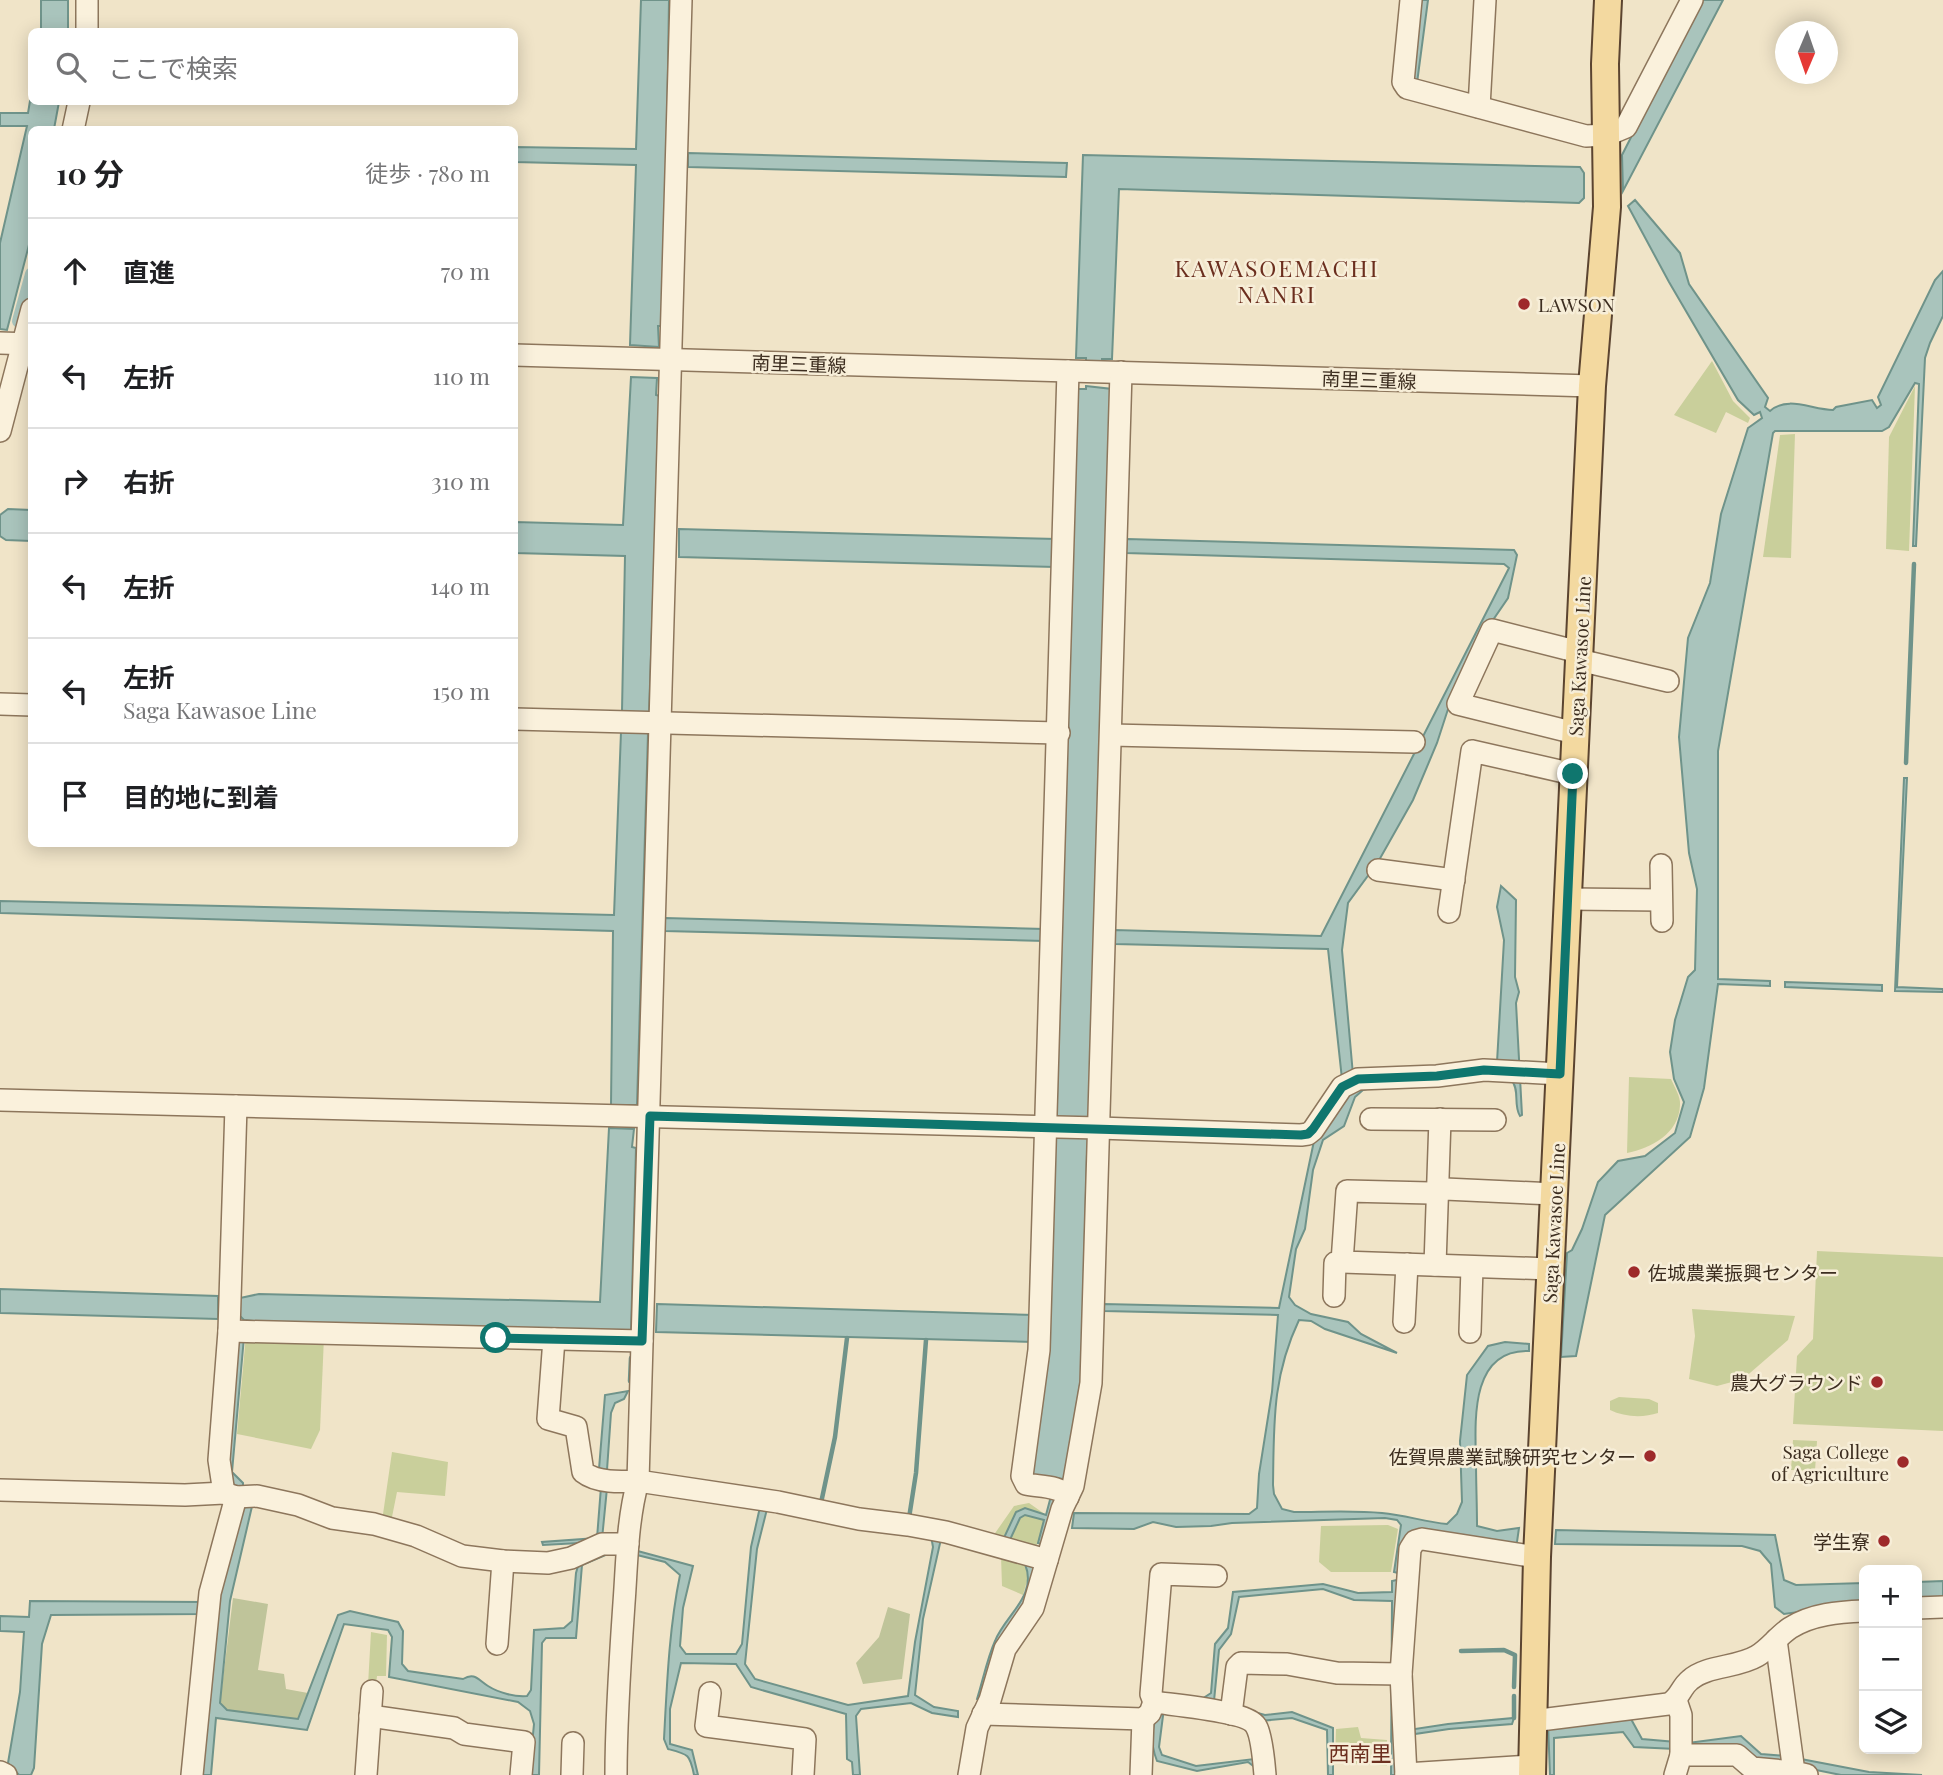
<!DOCTYPE html>
<html lang="ja">
<meta charset="utf-8">
<style>
:root{--surface:#fff;--page:#f2f2f2;--text:#202124;--muted:#757577;--line:#e0e0e0}
body{margin:0;font-family:"Playfair Display","Noto Sans JP",serif;background:var(--page);color:var(--text)}
.controls{position:absolute;right:21px;bottom:21px;display:grid;overflow:hidden;border-radius:10px;box-shadow:0 4px 18px #0003}
.controls button{width:63px;height:63px;display:grid;place-items:center;padding:0;border:0;border-bottom:2px solid var(--line);background:var(--surface);color:var(--text);font:35px sans-serif}
.compass{position:absolute;left:1775px;top:21px;width:63px;height:63px;border-radius:50%;background:var(--surface);box-shadow:0 4px 18px #0003;rotate:182deg}
.stop{position:absolute;width:21px;height:21px;margin:-16px;border:5px solid #0f766e;border-radius:50%;background:#fff}
.stop.end{background:#0f766e;border-color:#fff;box-shadow:0 2px 7px #0008}
.list{margin:0;padding:0;list-style:none}
h2{display:flex;justify-content:space-between;align-items:center;height:91px;margin:0;padding:0 28px;font-size:30px}
h2 small{font-size:23px;font-weight:400;color:var(--muted)}
.list li{display:grid;grid-template-columns:46px 1fr auto;gap:21px;align-items:center;box-sizing:border-box;height:105px;padding:0 28px;border-top:2px solid var(--line)}
.list b{display:block;font-size:26px;white-space:nowrap}
.list p{margin:0;font-size:23px;white-space:nowrap;color:var(--muted)}
.list em{font-size:23px;font-style:normal;color:var(--muted)}
.icon{flex:none;width:38px;height:38px;fill:none;stroke:currentColor;stroke-width:2;stroke-linecap:round;stroke-linejoin:round}
.map{position:relative;flex:none;width:1943px;height:1775px;overflow:hidden}
.search{position:absolute;background:var(--surface);box-shadow:0 4px 18px #0003;left:28px;top:28px;width:490px;height:77px;display:flex;align-items:center;gap:18px;box-sizing:border-box;padding:0 24px;border-radius:10px;color:var(--muted);font-size:26px}
.panel{position:absolute;background:var(--surface);box-shadow:0 4px 18px #0003;left:28px;top:126px;width:490px;height:721px;border-radius:10px}
.map>svg:first-child{display:block}
.green{fill:#c9cf9b}
.cemetery{fill:#bfc49a}
.water{fill:#a9c4bc;stroke:#6f938a;stroke-width:2}
.lines{fill:none;stroke-linecap:round;stroke-linejoin:round}
.stream{stroke:#6f938a;stroke-width:4.5}
.canal{stroke:#a9c4bc;stroke-width:14}
.minor-casing{stroke:#8d765c;stroke-width:24}
.major-casing{stroke:#5b4430;stroke-width:30}
.minor{stroke:#faf1dc;stroke-width:21}
.major{stroke:#f3d9a0;stroke-width:26}
.route{stroke:#0f766e;stroke-width:9}
.poi-dot{fill:#9e2a2b;stroke:#f7eed8;stroke-width:2.5}
.labels{text-anchor:middle;dominant-baseline:central;stroke-width:5;stroke-linejoin:round;paint-order:stroke}
.poi-label{font-size:19px;fill:#3d2e20;stroke:#f7eed8;text-anchor:end}
.street-label{font-size:19px;fill:#3d2e20;stroke:#f7eed8}
.neighbourhood-label{font-size:21px;fill:#6b2e1e;stroke:#f7eed8}
.quarter-label{font-size:23px;letter-spacing:2px;fill:#6b2e1e;stroke:#f7eed8}
</style>
<div class="map">
<svg width="1943" height="1775" viewBox="0 0 1943 1775">
<rect width="100%" height="100%" fill="#f0e4c8"/>
<!-- green -->
<g class="green">
<polygon points="1712,361 1733,401 1750,418 1748,423 1726,412 1716,433 1674,415"/>
<polygon points="1915,386 1909,551 1886,549 1889,437"/>
<polygon points="1795,434 1791,558 1763,557 1780,435"/>
<path d="M 1629,1077 L 1671,1079 C 1674,1086 1681,1097 1680,1105 C 1679,1134 1651,1148 1627,1153 Z"/>
<polygon points="1817,1251 1943,1257 1943,1431 1793,1424 1797,1356 1813,1339"/>
<polygon points="1692,1309 1795,1316 1788,1340 1743,1379 1717,1386 1689,1379 1695,1336"/>
<polygon points="246,1335 324,1337 320,1430 311,1449 237,1434"/>
<path d="M 1619,1397 L 1649,1399 L 1658,1403 L 1658,1413 C 1643,1418 1624,1417 1610,1410 L 1610,1401 Z"/>
<polygon points="1793,1440 1817,1441 1815,1471 1791,1470"/>
<polygon points="392,1452 448,1462 445,1496 397,1492 391,1522 382,1521"/>
<polygon points="1029,1503 1046,1515 1038,1543 1026,1559 1029,1574 1023,1595 1002,1586 1001,1556 991,1539 1014,1506"/>
<polygon points="1388,1525 1398,1529 1391,1572 1331,1572 1319,1562 1321,1526"/>
<polygon points="371,1632 387,1635 386,1676 377,1676 376,1685 368,1685"/>
<polygon points="1358,1727 1361,1738 1387,1740 1387,1766 1335,1762 1336,1729"/>
</g>
<!-- cemetery -->
<g class="cemetery">
<polygon points="233,1598 268,1604 258,1670 284,1674 286,1689 308,1693 298,1719 226,1710 220,1703"/>
<polygon points="888,1607 910,1614 902,1679 863,1684 856,1663 879,1637"/>
</g>
<!-- water -->
<g class="water">
<rect x="41" y="0" width="27" height="31"/>
<polygon points="641,0 669,0 664,326 658,326 659,347 630,345 636,165 515,162 515,147 636,149"/>
<polygon points="1419,0 1428,0 1417,83 1412,82"/>
<polygon points="1701,0 1723,0 1623,191 1622,155"/>
<polygon points="31,95 32,102 59,102 54,129 32,130 31,237 7,330 0,329 0,243 27,126 0,126 0,113 28,113"/>
<polygon points="688,153 1067,163 1066,177 688,167"/>
<polygon points="1083,155 1580,167 1584,173 1584,198 1579,203 1119,189 1112,359 1102,359 1102,362 1086,361 1086,358 1076,358"/>
<path d="M 1635,200 L 1680,253 L 1689,284 L 1768,398 L 1765,407 L 1770,411 C 1788,395 1812,410 1833,410 L 1836,407 L 1872,400 L 1877,408 L 1881,405 L 1878,397 L 1935,280 L 1943,271 L 1943,316 L 1930,343 L 1925,358 L 1916,546 L 1913,546 L 1919,384 L 1915,383 L 1889,427 L 1882,431 L 1775,431 L 1773,433 L 1718,751 L 1718,979 L 1770,981 L 1770,986 L 1718,984 L 1704,1088 L 1690,1137 L 1605,1215 L 1576,1356 L 1561,1357 L 1567,1253 L 1572,1250 L 1582,1229 L 1598,1182 L 1618,1161 L 1645,1156 L 1675,1133 L 1684,1102 L 1674,1079 L 1670,1052 L 1675,1020 L 1688,977 L 1695,970 L 1697,889 L 1689,853 L 1679,737 L 1688,638 L 1710,583 L 1721,514 L 1748,428 L 1762,418 L 1760,412 L 1754,415 L 1738,400 L 1669,282 L 1628,206 Z"/>
<polygon points="631,377 657,378 656,395 660,396 649,713 622,711 625,556 515,553 515,522 623,525"/>
<polygon points="1086,386 1112,389 1091,1118 1054,1117 1057,1100 1075,389 1086,389"/>
<polygon points="8,509 31,510 31,541 6,540 0,536 0,515"/>
<polygon points="679,529 1056,539 1055,567 679,557"/>
<polygon points="1127,539 1514,550 1517,555 1508,598 1480,639 1450,703 1437,743 1413,800 1378,862 1348,903 1342,950 1353,1075 1342,1079 1328,949 1115,944 1115,930 1321,936 1509,568 1504,564 1126,553"/>
<polygon points="621,732 648,733 637,1105 611,1105 613,931 0,913 0,901 614,915"/>
<polygon points="1904,778 1907,778 1897,987 1943,989 1943,992 1895,991"/>
<path d="M 1501,886 L 1516,900 L 1515,977 L 1519,992 L 1516,1003 L 1522,1115 L 1520,1116 C 1513,1105 1520,1091 1512,1081 L 1495,1080 L 1371,1088 L 1363,1090 L 1355,1097 L 1344,1126 L 1323,1140 L 1313,1170 L 1305,1229 L 1296,1249 L 1289,1297 L 1295,1305 L 1311,1314 L 1348,1322 L 1361,1334 L 1397,1353 L 1325,1329 L 1311,1321 L 1299,1320 C 1272,1377 1274,1424 1273,1485 L 1274,1494 L 1282,1509 L 1294,1512 C 1323,1512 1353,1510 1382,1513 C 1405,1515 1425,1522 1447,1524 L 1457,1514 L 1462,1502 L 1460,1441 L 1467,1375 L 1488,1346 L 1505,1342 L 1529,1344 L 1529,1351 C 1470,1349 1475,1421 1476,1461 C 1476,1483 1477,1504 1477,1526 L 1497,1531 L 1519,1528 L 1517,1542 L 1510,1547 L 1421,1533 L 1402,1574 L 1394,1572 L 1401,1525 L 1397,1520 L 1385,1518 L 1232,1523 L 1211,1526 L 1176,1527 L 1153,1522 L 1134,1529 L 1072,1528 L 1074,1513 L 1249,1514 L 1257,1508 L 1259,1474 L 1272,1392 L 1278,1315 L 1104,1311 L 1104,1304 L 1279,1308 L 1314,1141 L 1347,1092 L 1497,1062 L 1504,940 L 1497,907 Z"/>
<polygon points="665,918 1044,929 1044,941 665,931"/>
<polygon points="1785,982 1882,985 1882,991 1785,987"/>
<polygon points="609,1128 634,1129 632,1147 636,1148 631,1332 264,1322 244,1320 240,1316 240,1298 259,1294 600,1302"/>
<polygon points="1065,1133 1090,1138 1087,1154 1081,1379 1064,1479 1030,1476 1049,1353 1055,1153 1053,1137"/>
<polygon points="0,1289 218,1296 218,1319 0,1313"/>
<polygon points="657,1304 1033,1315 1033,1342 656,1332"/>
<polygon points="244,1337 232,1472 243,1483 243,1493 232,1488 224,1474 233,1338"/>
<polygon points="628,1391 624,1399 615,1403 611,1413 607,1470 599,1469 605,1395"/>
<polygon points="601,1487 607,1488 602,1539 598,1542 543,1545 542,1542 597,1538"/>
<polygon points="1051,1496 1057,1496 1045,1545 1038,1543 1044,1520 1025,1515 1020,1518 1008,1544 1002,1542 1016,1512 1025,1508 1046,1515"/>
<path d="M 253,1502 L 230,1601 L 220,1703 L 227,1710 L 298,1719 L 338,1615 L 350,1611 L 398,1622 L 403,1631 L 402,1664 L 408,1671 L 463,1679 C 475,1672 478,1680 488,1686 C 499,1693 515,1697 527,1696 L 531,1690 L 534,1630 L 564,1628 L 572,1621 L 576,1573 L 580,1559 L 599,1550 L 608,1554 L 582,1565 L 576,1638 L 546,1638 L 542,1643 L 539,1775 L 529,1775 L 534,1724 L 530,1711 L 518,1702 L 389,1677 L 392,1637 L 388,1630 L 344,1624 L 307,1730 L 216,1718 L 211,1775 L 197,1775 L 216,1593 L 241,1503 Z"/>
<path d="M 760,1507 L 767,1509 L 757,1549 L 745,1664 L 755,1679 L 848,1705 L 908,1696 L 915,1642 L 933,1547 L 931,1536 L 941,1539 L 923,1619 L 915,1695 L 934,1707 L 958,1711 L 958,1717 L 932,1713 L 911,1703 L 861,1709 L 856,1716 L 860,1775 L 853,1775 L 852,1762 L 847,1759 L 846,1714 L 751,1687 L 736,1664 L 681,1663 L 670,1709 L 670,1744 L 692,1750 L 698,1775 L 694,1775 C 690,1754 688,1754 668,1749 L 664,1739 C 667,1683 669,1629 680,1575 L 665,1562 L 633,1554 L 634,1550 L 693,1566 L 683,1608 L 680,1646 L 686,1654 L 736,1654 L 742,1644 L 751,1547 Z"/>
<polygon points="1556,1530 1775,1535 1784,1580 1796,1585 1864,1583 1864,1603 1784,1614 1775,1607 1771,1564 1760,1551 1742,1546 1555,1544"/>
<path d="M 1025,1564 L 1037,1568 L 1025,1609 L 983,1702 L 977,1699 C 983,1680 987,1659 995,1641 C 1005,1615 1038,1596 1025,1564 Z"/>
<polygon points="1401,1579 1399,1775 1391,1775 1392,1601 1354,1600 1323,1589 1239,1597 1231,1634 1219,1650 1214,1701 1265,1715 1292,1712 1333,1728 1333,1775 1328,1775 1327,1730 1292,1718 1260,1721 1199,1701 1211,1693 1215,1644 1228,1628 1233,1592 1323,1584 1358,1593 1392,1592 1392,1581"/>
<polygon points="1943,1581 1943,1599 1917,1601 1917,1582"/>
<polygon points="30,1601 204,1602 202,1614 51,1615 42,1644 34,1768 31,1775 19,1775 8,1763 20,1692 24,1632 0,1631 0,1616 29,1617"/>
<path d="M 1160,1707 L 1164,1708 L 1159,1747 L 1162,1755 L 1196,1766 L 1254,1759 L 1256,1768 L 1248,1762 L 1197,1771 L 1157,1761 C 1149,1741 1152,1726 1160,1707 Z"/>
<polygon points="1622,1713 1631,1719 1642,1739 1688,1743 1741,1736 1761,1754 1786,1756 1786,1765 1697,1750 1634,1747 1623,1732 1554,1738 1554,1775 1550,1775 1548,1723"/>
<polygon points="1514,1718 1512,1724 1449,1729 1408,1735 1408,1730 1448,1724"/>
<polygon points="1801,1759 1869,1772 1922,1775 1841,1775 1801,1767"/>
</g>
<g class="lines">
<!-- stream -->
<g class="stream">
<polyline points="1906,763 1914,564"/>
<polyline points="630,1381 631,1358"/>
<polyline points="821,1503 835,1437 847,1338"/>
<polyline points="909,1518 916,1473 926,1340"/>
<polyline points="1461,1651 1504,1650 1515,1655 1514,1687"/>
<polyline points="1514,1718 1514,1696"/>
</g>
<!-- canal -->
<polyline class="canal" points="19,321 32,274"/>
<defs>
<g id="minor">
<polyline points="87,0 87,32"/>
<polyline points="1411,0 1403,82 1407,88 1586,136 1607,135 1626,127 1692,0"/>
<polyline points="1479,107 1485,0"/>
<polyline points="73,130 79,102"/>
<polyline points="0,343 32,344"/>
<polyline points="514,355 1592,386"/>
<polyline points="0,431 32,309"/>
<polyline points="1579,660 1668,681"/>
<polyline points="0,704 32,705"/>
<polyline points="514,719 1059,733"/>
<polyline points="1575,733 1458,704 1492,630 1579,652"/>
<polyline points="1111,735 1414,742"/>
<polyline points="1661,865 1662,921"/>
<polyline points="1378,870 1454,880"/>
<polyline points="1568,899 1661,900"/>
<polyline points="1449,912 1472,751 1573,774"/>
<polyline points="0,1100 1099,1128 1301,1135 1308,1134 1313,1130 1342,1087 1358,1079 1437,1076 1484,1070 1560,1074"/>
<polyline points="1371,1119 1495,1120"/>
<polyline points="1435,1265 1440,1119"/>
<polyline points="1551,1269 1342,1262 1347,1191 1430,1193 1445,1189 1554,1194"/>
<polyline points="1334,1296 1335,1263 1342,1262"/>
<polyline points="1404,1322 1407,1264"/>
<polyline points="229,1331 642,1341"/>
<polyline points="1470,1332 1472,1267"/>
<path d="M 554,1339 L 548,1419 L 576,1427 L 583,1472 C 597,1483 620,1482 638,1481 L 778,1502 L 859,1519 L 908,1525 L 946,1532 L 1047,1560"/>
<polyline points="0,1490 185,1495 224,1493 236,1497 257,1496 298,1505 332,1518 374,1524 416,1536 462,1556 503,1561 548,1563 571,1558 602,1544 628,1544"/>
<polyline points="224,1493 219,1460 229,1331 236,1106"/>
<path d="M 1068,1497 C 1060,1485 1039,1487 1026,1484 L 1022,1476 L 1039,1350 L 1068,371"/>
<polyline points="1917,1608 1943,1607"/>
<polyline points="1776,1640 1794,1772 1807,1775"/>
<polyline points="497,1644 503,1561"/>
<polyline points="710,1693 706,1726 805,1739 803,1775"/>
<polyline points="1676,1700 1681,1715 1681,1755"/>
<polyline points="1154,1702 1151,1694 1161,1574 1216,1576"/>
<path d="M 983,1714 L 1143,1719 L 1150,1713 L 1154,1702 C 1173,1705 1248,1711 1256,1726 C 1262,1736 1264,1763 1265,1775"/>
<polyline points="1231,1714 1237,1667 1241,1663 1287,1664 1337,1673 1401,1674"/>
<polyline points="370,1716 454,1728 464,1734 524,1742 521,1775"/>
<path d="M 1532,1721 L 1668,1704 C 1680,1699 1680,1688 1690,1680 C 1707,1665 1737,1668 1757,1656 C 1769,1649 1778,1636 1790,1628 C 1812,1614 1839,1612 1864,1611"/>
<polyline points="0,1772 6,1775"/>
<polyline points="1406,1774 1532,1766"/>
<polyline points="192,1775 210,1593 236,1497"/>
<polyline points="366,1775 372,1691"/>
<polyline points="572,1775 573,1743"/>
<path d="M 616,1775 C 616,1718 620,1661 624,1603 C 627,1563 627,1521 638,1481 L 681,0"/>
<polyline points="969,1775 977,1728 990,1700 1005,1649 1033,1608 1062,1509 1073,1486 1091,1383 1121,372"/>
<polyline points="1141,1775 1143,1719"/>
<polyline points="1406,1775 1401,1674 1410,1549 1415,1541 1422,1539 1537,1557"/>
<polyline points="1675,1775 1681,1755 1737,1755 1752,1768 1794,1772"/>
</g>
<polyline id="major" points="1532,1775 1537,1557 1579,660 1592,386 1607,207 1605,64 1608,0"/>
</defs>
<!-- minor casing -->
<use href="#minor" class="minor-casing"/>
<!-- major casing -->
<use href="#major" class="major-casing"/>
<!-- minor -->
<use href="#minor" class="minor"/>
<!-- major -->
<use href="#major" class="major"/>
</g>
<g class="lines">
<!-- route -->
<polyline class="route" points="496,1338 642,1341 650,1116 1301,1135 1308,1134 1313,1129 1342,1087 1358,1079 1437,1076 1484,1070 1560,1074 1573,774"/>
</g>
<!-- markers -->
<g class="poi-dot">
<circle cx="1524" cy="304" r="7"/>
<circle cx="1634" cy="1272" r="7"/>
<circle cx="1877" cy="1382" r="7"/>
<circle cx="1650" cy="1456" r="7"/>
<circle cx="1903" cy="1462" r="7"/>
<circle cx="1884" cy="1541" r="7"/>
</g>
<g class="labels">
<!-- poi labels -->
<g class="poi-label">
<text x="1538" y="304" text-anchor="start">LAWSON</text>
<text x="1648" y="1272" text-anchor="start">佐城農業振興センター</text>
<text x="1863" y="1382">農大グラウンド</text>
<text x="1889" y="1451">Saga College<tspan x="1889" dy="22">of Agriculture</tspan></text>
<text x="1636" y="1456">佐賀県農業試験研究センター</text>
<text x="1870" y="1541">学生寮</text>
</g>
<!-- street labels -->
<g class="street-label">
<text transform="translate(799 363) rotate(2)">南里三重線</text>
<text transform="translate(1369 379) rotate(2)">南里三重線</text>
<text transform="translate(1579 656) rotate(-87)">Saga Kawasoe Line</text>
<text transform="translate(1553 1223) rotate(-87)">Saga Kawasoe Line</text>
</g>
<!-- neighbourhood labels -->
<g class="neighbourhood-label">
<text x="1360" y="1752">西南里</text>
</g>
<!-- quarter labels -->
<g class="quarter-label">
<text x="1277" y="267">KAWASOEMACHI<tspan x="1277" dy="26">NANRI</tspan></text>
</g>
</g>
</svg>
<div class="controls">
<button>+</button>
<button>−</button>
<button><svg class="icon" aria-label="layers" viewBox="0 0 24 24"><path d="M12 4l9 5-9 5-9-5zM3 14l9 5 9-5"/></svg></button>
</div>
<svg class="compass" viewBox="-18 -18 36 36"><path d="M0-13l5 13h-10z" fill="#e53935"/><path d="M0 13l5-13h-10z" fill="#757577"/></svg>
<div class="stop" style="left:496px;top:1338px"></div>
<div class="stop end" style="left:1573px;top:774px"></div>
<div class="search"><svg class="icon" aria-label="search" viewBox="0 0 24 24"><circle cx="10" cy="10" r="6"/><path d="M15 15l6 6"/></svg>ここで検索</div>
<section class="panel">
<h2>10 分<small>徒歩 · 780 m</small></h2>
<ul class="list">
<li><svg class="icon" aria-label="ahead" viewBox="0 0 24 24"><path d="M12 20V5M6 11l6-6 6 6"/></svg><div><b>直進</b></div><em>70 m</em></li>
<li><svg class="icon" aria-label="left" viewBox="0 0 24 24"><path d="M17 20v-9H6M10 6l-5 5 5 5"/></svg><div><b>左折</b></div><em>110 m</em></li>
<li><svg class="icon" aria-label="right" viewBox="0 0 24 24"><path d="M7 20v-9h11M14 6l5 5-5 5"/></svg><div><b>右折</b></div><em>310 m</em></li>
<li><svg class="icon" aria-label="left" viewBox="0 0 24 24"><path d="M17 20v-9H6M10 6l-5 5 5 5"/></svg><div><b>左折</b></div><em>140 m</em></li>
<li><svg class="icon" aria-label="left" viewBox="0 0 24 24"><path d="M17 20v-9H6M10 6l-5 5 5 5"/></svg><div><b>左折</b><p>Saga Kawasoe Line</p></div><em>150 m</em></li>
<li><svg class="icon" aria-label="arrive" viewBox="0 0 24 24"><path d="M6 21V4h12l-3 4 3 4H6"/></svg><div><b>目的地に到着</b></div></li>
</ul>
</section>
</div>
